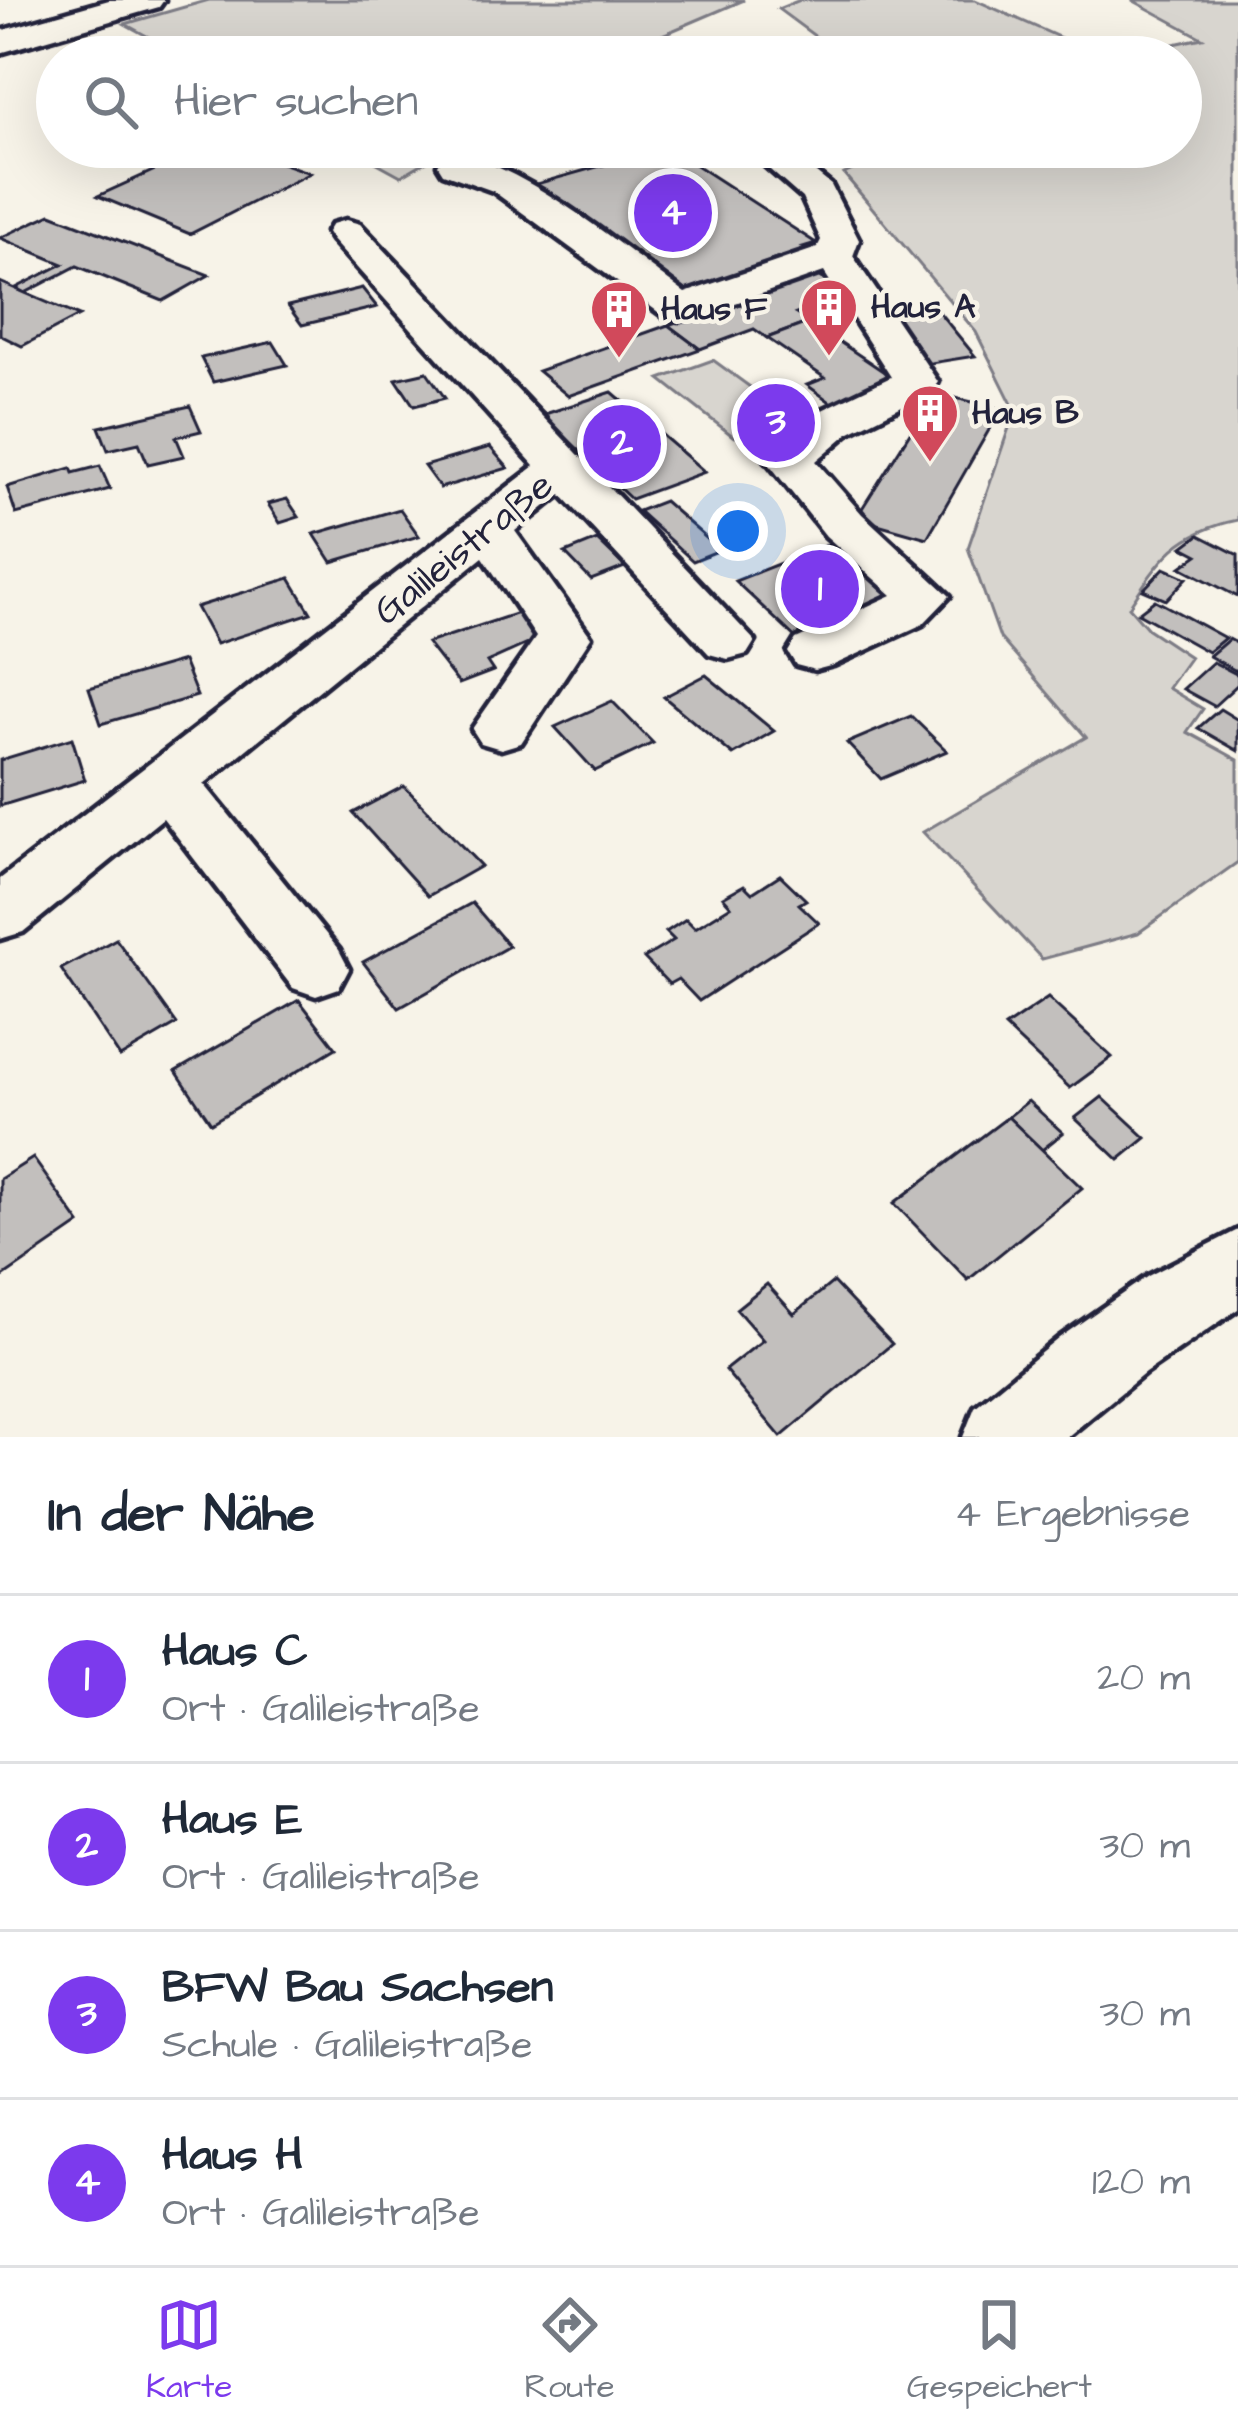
<!DOCTYPE html>
<html lang="de">
<meta charset="utf-8">
<style>
:root{--surface:#fff;--page:#f6f6f7;--text:#1f2937;--muted:#747a83;--line:#e0e1e3;--accent:#7c3aed}
body{margin:0;font-family:"Architects Daughter",sans-serif;background:var(--page);color:var(--text)}
.you{position:absolute;left:738px;top:531px;width:42px;height:42px;margin:-30px;border:9px solid #fff;border-radius:50%;background:#1a73e8;box-shadow:0 0 0 18px #1a73e833}
.badge{display:grid;place-items:center;width:78px;height:78px;border-radius:50%;background:var(--accent);color:#fff;font-size:39px;font-weight:700}
.pin{position:absolute;translate:-50% -50%;border:6px solid #fff;box-shadow:0 3px 12px #0006}
.list{margin:0;padding:0;list-style:none}
h2{display:flex;justify-content:space-between;align-items:center;height:156px;margin:0;padding:0 48px;font-size:51px}
h2 small{font-size:39px;font-weight:400;color:var(--muted)}
.list li{display:grid;grid-template-columns:78px 1fr auto;gap:36px;align-items:center;box-sizing:border-box;height:168px;padding:0 48px;border-top:3px solid var(--line)}
.list b{display:block;font-size:45px;white-space:nowrap}
.list p{margin:0;font-size:39px;white-space:nowrap;color:var(--muted)}
.list em{font-size:39px;font-style:normal;color:var(--muted)}
.icon{flex:none;width:66px;height:66px;fill:none;stroke:currentColor;stroke-width:2;stroke-linecap:round;stroke-linejoin:round}
.map{position:relative;flex:none;width:1238px;height:1437px;overflow:hidden}
.search{position:absolute;background:var(--surface);box-shadow:0 12px 48px #0002;left:36px;right:36px;top:36px;height:132px;display:flex;align-items:center;gap:30px;box-sizing:border-box;padding:0 42px;border-radius:66px;color:var(--muted);font-size:45px}
.sheet{height:828px;background:var(--surface)}
nav{display:flex;justify-content:space-around;align-items:center;box-sizing:border-box;height:168px;border-top:3px solid var(--line);background:var(--surface);font-size:33px;color:var(--muted)}
nav a{display:grid;justify-items:center;gap:6px}
nav .on{color:var(--accent)}
.map>svg:first-child{display:block}
.green{fill:#d8d5cf;stroke:#7d7c85;stroke-width:3}
.building{fill:#c2bfbd;stroke:#22223b;stroke-width:3}
.lines{fill:none;stroke-linecap:round;stroke-linejoin:round}
.minor-casing{stroke:#22223b;stroke-width:9}
.highway-casing{stroke:#22223b;stroke-width:9}
.minor{fill:#f7f3e8;fill-rule:evenodd}
.highway{fill:#f7f3e8;fill-rule:evenodd}
.labels{text-anchor:middle;dominant-baseline:central;stroke-width:9;stroke-linejoin:round;paint-order:stroke}
.far-poi-label{font-size:33px;font-weight:bold;fill:#22223b;stroke:#f7f3e8;text-anchor:start}
.street-label{font-size:39px;fill:#22223b;stroke:#f7f3e8}
</style>
<div class="map">
<svg width="1238" height="1437" viewBox="0 0 1238 1437">
<rect width="100%" height="100%" fill="#f7f3e8"/>
<filter id="ink" filterUnits="userSpaceOnUse"><feTurbulence type="fractalNoise" baseFrequency=".00833" numOctaves="2"/><feDisplacementMap in="SourceGraphic" scale="24" xChannelSelector="R" yChannelSelector="G"/><feConvolveMatrix kernelMatrix="1 2 1 2 8 2 1 2 1" color-interpolation-filters="sRGB"/></filter>
<g filter="url(#ink)">
<!-- green -->
<g class="green">
<polygon points="209,0 744,0 611,57 185,57 125,24"/>
<polygon points="800,0 975,0 1104,57 843,57 778,9"/>
<path d="M 1132,0 L 1238,0 L 1238,520 C 1178,532 1161,558 1129,607 L 1148,629 L 1190,657 L 1168,688 L 1203,709 L 1187,732 L 1238,760 L 1238,862 L 1138,933 L 1042,959 L 923,832 L 1086,737 L 1000,638 L 968,548 L 1015,410 L 976,332 L 844,174 L 903,147 L 1181,147 L 1181,57 L 1112,57 L 1202,38 Z"/>
<polygon points="348,147 451,147 401,176"/>
<polygon points="713,360 790,416 734,437 660,379"/>
</g>
<!-- building -->
<g class="building">
<polygon points="203,147 237,147 310,173 190,234 98,196 179,159 170,156"/>
<polygon points="668,147 816,243 803,247 811,252 686,294 536,184"/>
<polygon points="51,214 209,275 163,301 77,266 25,293 16,288 63,264 0,238"/>
<polygon points="814,273 848,295 796,314 810,322 767,338 754,329 700,349 668,325"/>
<polygon points="0,282 25,293 79,316 22,346 0,335"/>
<polygon points="362,288 377,307 302,325 288,306"/>
<polygon points="934,306 975,356 925,364 886,313"/>
<polygon points="810,322 899,382 837,407 807,385 825,378 767,338"/>
<polygon points="668,325 700,349 568,396 538,371"/>
<polygon points="273,342 287,365 213,382 201,358"/>
<polygon points="427,372 445,398 414,406 396,379"/>
<polygon points="612,392 705,472 631,499 542,415"/>
<polygon points="935,393 1001,409 927,538 856,518"/>
<polygon points="190,406 201,431 176,437 184,456 148,464 139,443 108,450 99,427"/>
<polygon points="490,447 508,468 440,488 424,466"/>
<polygon points="100,466 110,489 16,514 7,487 71,468 73,473"/>
<polygon points="287,499 299,517 280,523 268,504"/>
<polygon points="664,501 720,550 693,561 638,511"/>
<polygon points="400,509 419,536 332,562 314,534"/>
<polygon points="1199,535 1238,555 1238,597 1181,567 1198,555 1183,547"/>
<polygon points="597,540 625,567 591,580 565,553"/>
<polygon points="839,540 905,596 799,641 735,581"/>
<polygon points="1164,568 1187,578 1166,600 1143,590"/>
<polygon points="290,578 311,613 216,644 196,607"/>
<polygon points="1155,600 1225,638 1208,652 1138,613"/>
<polygon points="518,613 540,638 487,662 493,671 459,684 427,643"/>
<polygon points="1229,639 1238,644 1238,672 1209,656"/>
<polygon points="183,661 197,696 101,724 89,688"/>
<polygon points="1213,662 1238,675 1238,684 1214,706 1183,689"/>
<polygon points="706,675 774,731 733,755 664,697"/>
<polygon points="612,701 653,743 595,771 555,727"/>
<polygon points="1220,709 1238,720 1238,751 1198,728"/>
<polygon points="911,716 947,751 881,779 847,743"/>
<polygon points="72,738 85,780 0,806 0,760"/>
<polygon points="404,786 481,866 428,896 353,813"/>
<polygon points="780,875 806,900 799,904 819,923 699,1001 678,979 669,984 644,958 674,940 666,932 686,919 695,928 731,906 723,897 744,885 752,893"/>
<polygon points="472,903 509,946 399,1008 363,962"/>
<polygon points="116,939 177,1024 120,1057 61,969"/>
<polygon points="1048,998 1112,1057 1070,1088 1005,1027"/>
<polygon points="299,1000 336,1048 211,1123 176,1071"/>
<polygon points="1102,1097 1146,1138 1119,1160 1075,1118"/>
<polygon points="1028,1101 1063,1133 1042,1150 1008,1117"/>
<polygon points="1008,1117 1082,1188 968,1280 894,1203"/>
<polygon points="33,1158 80,1224 0,1279 0,1179"/>
<polygon points="833,1282 892,1344 781,1437 725,1370 763,1340 736,1309 767,1284 794,1314"/>
</g>
<g class="lines">
<defs>
<g id="minor">
<path d="M 744,147 L 784,147 L 831,185 L 859,240 L 853,256 L 938,382 L 932,391 L 850,432 L 816,461 L 862,514 L 950,596 L 923,624 L 834,665 L 815,670 L 796,665 L 788,652 L 796,639 L 892,595 L 826,536 L 766,460 L 818,412 L 891,377 L 824,272 L 695,317 L 680,320 L 665,317 L 493,191 L 443,173 L 438,165 L 443,157 C 499,143 637,258 685,293 L 817,248 L 821,240 L 802,198 Z"/>
<polygon points="346,220 360,224 755,641 747,654 728,659 709,654 561,494 515,531 591,637 521,743 501,749 481,743 472,729 536,637 483,557 204,784 339,950 349,969 339,988 316,996 293,988 163,818 23,932 0,939 0,879 535,466 332,240 327,232 332,224"/>
<polygon points="1238,1230 1238,1309 1145,1373 1067,1437 963,1437 975,1407 1059,1338 1148,1276"/>
</g>
<polygon id="highway" points="109,0 164,0 159,7 0,53 0,31"/>
</defs>
<!-- minor casing -->
<use href="#minor" class="minor-casing"/>
<!-- highway casing -->
<use href="#highway" class="highway-casing"/>
<!-- minor -->
<use href="#minor" class="minor"/>
<!-- highway -->
<use href="#highway" class="highway"/>
</g>
</g>
<!-- icons -->
<defs>
<symbol id="building-pin" viewBox="-11 -11 22 30"><path d="M0 17L-7.5 6A9.5 9.5 0 1 1 7.5 6Z" fill="#d1495b" stroke="#f7f3e8"/><path d="M-4-6H4V6H1V3H-1V6H-4ZM-2.5-4.3h1.7v1.8h-1.7ZM.8-4.3h1.7v1.8H.8ZM-2.5-1h1.7V.8h-1.7ZM.8-1h1.7V.8H.8Z" fill="#fff"/></symbol>
</defs>
<g fill-rule="evenodd">
<use href="#building-pin" x="796" y="274" width="66" height="90"/>
<use href="#building-pin" x="586" y="276" width="66" height="90"/>
<use href="#building-pin" x="897" y="380" width="66" height="90"/>
</g>
<g class="labels">
<!-- far-poi labels -->
<g class="far-poi-label">
<text x="871" y="307">Haus A</text>
<text x="661" y="309">Haus F</text>
<text x="972" y="413">Haus B</text>
</g>
<!-- street labels -->
<g class="street-label">
<text transform="translate(464 549) rotate(-39)">Galileistraße</text>
</g>
</g>
</svg>
<div class="you"></div>
<div class="pin badge" style="left:820px;top:589px">1</div>
<div class="pin badge" style="left:622px;top:444px">2</div>
<div class="pin badge" style="left:776px;top:423px">3</div>
<div class="pin badge" style="left:673px;top:213px">4</div>
<div class="search"><svg class="icon" aria-label="search" viewBox="0 0 24 24"><circle cx="10" cy="10" r="6"/><path d="M15 15l6 6"/></svg>Hier suchen</div>
</div>
<section class="sheet">
<h2>In der Nähe<small>4 Ergebnisse</small></h2>
<ul class="list">
<li><span class="badge">1</span><div><b>Haus C</b><p>Ort · Galileistraße</p></div><em>20 m</em></li>
<li><span class="badge">2</span><div><b>Haus E</b><p>Ort · Galileistraße</p></div><em>30 m</em></li>
<li><span class="badge">3</span><div><b>BFW Bau Sachsen</b><p>Schule · Galileistraße</p></div><em>30 m</em></li>
<li><span class="badge">4</span><div><b>Haus H</b><p>Ort · Galileistraße</p></div><em>120 m</em></li>
</ul>
</section>
<nav>
<a class="on"><svg class="icon" aria-label="map" viewBox="0 0 24 24"><path d="M3 6l6-2 6 2 6-2v14l-6 2-6-2-6 2zM9 4v14M15 6v14"/></svg>Karte</a>
<a><svg class="icon" aria-label="directions" viewBox="0 0 24 24"><path d="M12 3l9 9-9 9-9-9zM9 14v-3h6M13 9l2 2-2 2"/></svg>Route</a>
<a><svg class="icon" aria-label="saved" viewBox="0 0 24 24"><path d="M7 4h10v16l-5-4-5 4z"/></svg>Gespeichert</a>
</nav>
